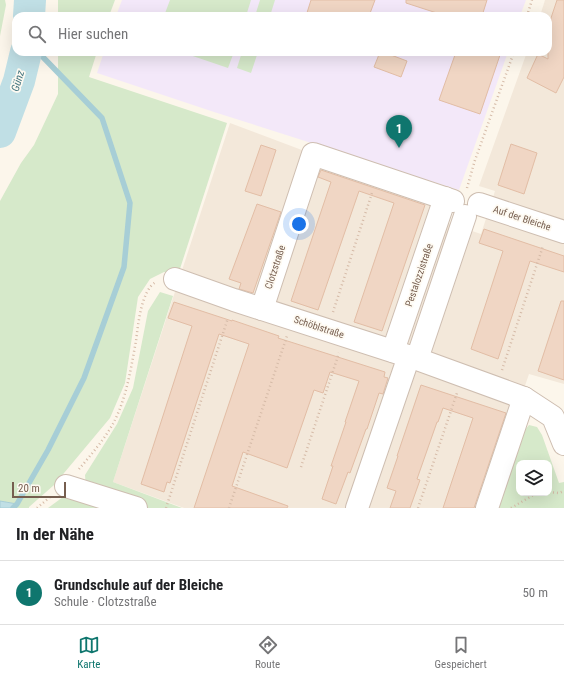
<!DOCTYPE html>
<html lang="de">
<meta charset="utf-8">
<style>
:root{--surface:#fff;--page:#f2f2f2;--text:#202124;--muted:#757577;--line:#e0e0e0;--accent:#0f766e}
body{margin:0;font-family:"Roboto Condensed",sans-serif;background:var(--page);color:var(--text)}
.controls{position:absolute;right:12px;bottom:12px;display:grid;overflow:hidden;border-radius:8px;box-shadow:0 4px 16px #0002}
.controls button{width:36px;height:36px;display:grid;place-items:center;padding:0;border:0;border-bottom:1px solid var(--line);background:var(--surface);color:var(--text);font:20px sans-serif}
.scale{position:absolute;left:12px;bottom:10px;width:54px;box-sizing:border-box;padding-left:4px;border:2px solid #765e4f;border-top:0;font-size:11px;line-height:14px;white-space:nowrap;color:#765e4f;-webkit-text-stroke:3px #fefaf2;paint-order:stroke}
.you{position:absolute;left:299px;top:224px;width:14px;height:14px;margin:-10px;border:3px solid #fff;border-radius:50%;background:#1a73e8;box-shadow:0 0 0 6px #1a73e833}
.badge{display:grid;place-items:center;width:26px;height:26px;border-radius:50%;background:var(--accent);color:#fff;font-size:13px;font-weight:700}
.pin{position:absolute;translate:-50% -33px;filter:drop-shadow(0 1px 2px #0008)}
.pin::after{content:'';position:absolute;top:21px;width:14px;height:12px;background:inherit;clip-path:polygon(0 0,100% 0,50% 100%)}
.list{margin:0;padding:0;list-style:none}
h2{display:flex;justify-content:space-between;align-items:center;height:52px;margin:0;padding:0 16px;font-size:17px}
h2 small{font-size:13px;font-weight:400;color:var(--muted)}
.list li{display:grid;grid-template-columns:26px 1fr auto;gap:12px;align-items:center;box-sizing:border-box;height:64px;padding:0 16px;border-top:1px solid var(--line)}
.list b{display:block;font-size:15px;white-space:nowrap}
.list p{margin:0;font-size:13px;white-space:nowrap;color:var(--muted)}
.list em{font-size:13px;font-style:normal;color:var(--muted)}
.icon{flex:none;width:22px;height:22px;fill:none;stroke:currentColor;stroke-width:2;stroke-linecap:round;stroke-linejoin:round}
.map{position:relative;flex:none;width:564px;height:508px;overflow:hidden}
.search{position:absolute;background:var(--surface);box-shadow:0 4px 16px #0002;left:12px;right:12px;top:12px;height:44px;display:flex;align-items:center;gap:10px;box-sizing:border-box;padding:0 14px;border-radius:12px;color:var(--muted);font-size:15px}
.sheet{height:116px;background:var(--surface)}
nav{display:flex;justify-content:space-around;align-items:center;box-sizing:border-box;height:56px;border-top:1px solid var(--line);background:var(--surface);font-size:11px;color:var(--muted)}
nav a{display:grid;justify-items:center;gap:2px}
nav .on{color:var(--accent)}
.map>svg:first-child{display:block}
.residential{fill:#f3e8da}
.education{fill:#f3e8f9}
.green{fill:#d6e9ca;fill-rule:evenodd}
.water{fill:#c0dfe5;stroke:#a7ced6}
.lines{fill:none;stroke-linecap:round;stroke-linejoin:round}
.stream{stroke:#a7ced6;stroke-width:5.5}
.river{stroke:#c0dfe5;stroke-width:32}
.building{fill:#f0d6c4;stroke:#e2bda5}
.minor-casing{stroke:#cebeb1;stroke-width:24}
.path{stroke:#d5baa7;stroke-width:2.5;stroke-dasharray:1 3;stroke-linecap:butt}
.minor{stroke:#fff;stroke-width:22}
.labels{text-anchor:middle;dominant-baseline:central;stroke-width:3.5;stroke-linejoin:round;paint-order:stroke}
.street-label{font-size:10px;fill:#765e4f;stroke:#fefaf2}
.water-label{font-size:11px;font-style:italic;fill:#467781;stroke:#fefaf2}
</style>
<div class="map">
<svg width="564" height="508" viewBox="0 0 564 508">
<rect width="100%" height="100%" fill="#fcf6eb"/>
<!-- residential -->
<polygon class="residential" points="545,0 564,0 564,384 529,374 483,508 184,508 113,482 230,123 440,202 433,218 481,234 495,191 479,186 527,52 548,52 548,16 540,16"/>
<!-- education -->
<g class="education">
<polygon points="122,0 526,0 520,16 116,16"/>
<polygon points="104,52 508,52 459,190 214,112 97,73"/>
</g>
<!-- green -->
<g class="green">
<polygon points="0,0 5,0 6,5 0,36"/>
<polygon points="58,0 115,0 109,16 58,16"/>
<polygon points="170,0 251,0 246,16 164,16"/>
<polygon points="260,0 275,0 270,16 255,16"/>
<polygon points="58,52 97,52 89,77 227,123 178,275 164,272 150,279 138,297 125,383 110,418 54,485 29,507 29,508 15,508 16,504 0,501 0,201 21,163 34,145 58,94"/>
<polygon points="181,52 234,52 228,68"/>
<polygon points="242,52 258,52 251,73 237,68"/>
<polygon points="160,292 173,296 113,482 182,508 147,508 86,489 85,475 117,424 133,388 148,311"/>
<path d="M 529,425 L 537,427 L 542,435 L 559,483 L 564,482 L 564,508 L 497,508 L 524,431 ZM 519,463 L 549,463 L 549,493 L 519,493 Z"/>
<polygon points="63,497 77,499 106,508 48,508"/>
</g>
<!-- water -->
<polygon class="water" points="0,501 17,504 15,508 0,508"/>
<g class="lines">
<!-- stream -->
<polyline class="stream" points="13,508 17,504 48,450 84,378 124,267 130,203 102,118 38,52"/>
<!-- river -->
<g class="river">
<polyline points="29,16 30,0"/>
<polyline points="0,132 19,81 26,52"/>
</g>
</g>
<!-- building -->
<g class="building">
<polygon points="311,0 375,0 369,16 306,16"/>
<polygon points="406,0 487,0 482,16 446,16 406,3"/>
<polygon points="557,0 564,0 564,77 556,93 527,78 538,54 548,59 548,27"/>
<polygon points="380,52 383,52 407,61 401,77 374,67"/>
<polygon points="456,52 492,52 500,55 480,114 439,100"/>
<polygon points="511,144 537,153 524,194 498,185"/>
<polygon points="261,145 276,150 261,196 245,191"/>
<polygon points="321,170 425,205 382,331 354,322 394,203 359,191 318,310 291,301 331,182 318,177"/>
<polygon points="257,204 281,212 253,293 239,289 241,283 229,279"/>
<polygon points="484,229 564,256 564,272 530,261 498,359 471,349 503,251 479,243"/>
<polygon points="561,301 564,301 564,380 538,371"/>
<polygon points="174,302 232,321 232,320 279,336 278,338 385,372 384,377 388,378 383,394 379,393 367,429 366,429 350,473 348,472 336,504 322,499 333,466 331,466 346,422 345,422 359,381 330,372 323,393 314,390 287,468 243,452 232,486 288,506 287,508 194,508 249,344 219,334 170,483 167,482 164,492 141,484 192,326 168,318"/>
<polygon points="421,385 506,413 474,508 443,508 473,418 443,408 438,422 437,422 417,479 420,480 410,508 390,508 396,491 387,488 398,456 397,456"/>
</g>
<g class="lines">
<defs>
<g id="minor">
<polyline points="479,204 564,232"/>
<polyline points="175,279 234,300 417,359 524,398 553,417 564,444"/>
<polyline points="262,309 313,154 453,201"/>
<polyline points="393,351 445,198"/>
<polyline points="417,359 465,216"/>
<polyline points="66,486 136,508"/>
<polyline points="357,508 409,356"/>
<polyline points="487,508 524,398"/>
</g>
</defs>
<!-- minor casing -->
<use href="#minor" class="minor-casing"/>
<!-- path -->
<g class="path">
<polyline points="527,16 532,0"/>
<polyline points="467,188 475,160 514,52"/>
<polyline points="333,312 372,193"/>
<polyline points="502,370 543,246"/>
<polyline points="301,467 339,353"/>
<path d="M 79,469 C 91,455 107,436 115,420 C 127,395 131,368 136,341 C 138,326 141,290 156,282"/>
<polyline points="549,492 559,493 564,491"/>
<polyline points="37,508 50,497"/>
<polyline points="166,508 228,318"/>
<polyline points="229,508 287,336"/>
<polyline points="418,508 457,393"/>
<polyline points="511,508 537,493"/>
</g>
<!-- minor -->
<use href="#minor" class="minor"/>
</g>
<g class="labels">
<!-- street labels -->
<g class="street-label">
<text transform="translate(522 218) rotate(18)">Auf der Bleiche</text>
<text transform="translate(275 267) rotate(-72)">Clotzstraße</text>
<text transform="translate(419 275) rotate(-71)">Pestalozzistraße</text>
<text transform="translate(319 327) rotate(18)">Schöblstraße</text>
</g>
<!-- water labels -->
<g class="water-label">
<text transform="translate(18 81) rotate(-73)">Günz</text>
</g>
</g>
</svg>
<div class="controls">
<button><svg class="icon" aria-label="layers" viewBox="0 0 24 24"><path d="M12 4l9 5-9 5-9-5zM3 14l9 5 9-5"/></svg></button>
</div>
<div class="scale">20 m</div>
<div class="you"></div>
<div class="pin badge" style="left:399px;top:148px">1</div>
<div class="search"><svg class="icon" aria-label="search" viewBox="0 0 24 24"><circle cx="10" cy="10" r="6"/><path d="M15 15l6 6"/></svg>Hier suchen</div>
</div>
<section class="sheet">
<h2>In der Nähe<small></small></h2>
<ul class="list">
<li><span class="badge">1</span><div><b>Grundschule auf der Bleiche</b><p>Schule · Clotzstraße</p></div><em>50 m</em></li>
</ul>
</section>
<nav>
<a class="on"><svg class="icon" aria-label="map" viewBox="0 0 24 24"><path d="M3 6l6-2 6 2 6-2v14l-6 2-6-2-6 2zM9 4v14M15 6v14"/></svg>Karte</a>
<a><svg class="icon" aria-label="directions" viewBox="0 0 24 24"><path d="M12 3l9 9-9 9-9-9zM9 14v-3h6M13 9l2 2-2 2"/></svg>Route</a>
<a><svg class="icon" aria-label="saved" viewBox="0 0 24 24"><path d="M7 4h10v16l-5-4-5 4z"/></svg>Gespeichert</a>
</nav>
